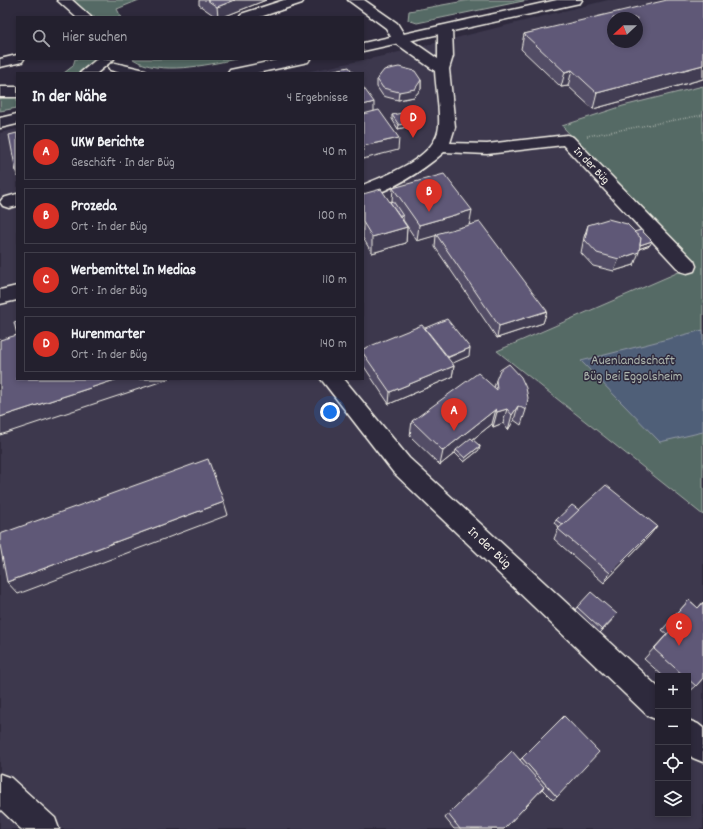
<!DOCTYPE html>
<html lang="de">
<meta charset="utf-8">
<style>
:root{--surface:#23202e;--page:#2f2d3a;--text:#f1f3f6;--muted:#a3a3aa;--line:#403e4a;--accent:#d93025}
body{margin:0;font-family:Dekko,sans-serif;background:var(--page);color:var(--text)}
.controls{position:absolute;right:12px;bottom:12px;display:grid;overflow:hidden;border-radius:0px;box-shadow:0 2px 6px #0003}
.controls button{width:36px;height:36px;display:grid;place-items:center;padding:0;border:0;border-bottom:1px solid var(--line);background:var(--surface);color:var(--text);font:20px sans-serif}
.compass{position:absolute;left:607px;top:12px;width:36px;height:36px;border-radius:50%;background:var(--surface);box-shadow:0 2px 6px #0003;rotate:248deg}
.you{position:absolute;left:330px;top:412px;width:14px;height:14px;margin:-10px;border:3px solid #fff;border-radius:50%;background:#1a73e8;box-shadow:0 0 0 6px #1a73e833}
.badge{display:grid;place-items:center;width:26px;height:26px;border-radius:50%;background:var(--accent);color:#fff;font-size:13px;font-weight:700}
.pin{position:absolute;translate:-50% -33px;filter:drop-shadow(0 1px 2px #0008)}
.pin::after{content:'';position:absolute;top:21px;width:14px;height:12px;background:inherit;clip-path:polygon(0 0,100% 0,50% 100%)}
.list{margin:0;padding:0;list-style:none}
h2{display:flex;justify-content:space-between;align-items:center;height:52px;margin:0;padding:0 16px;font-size:17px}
h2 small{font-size:13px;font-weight:400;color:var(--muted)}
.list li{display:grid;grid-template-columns:26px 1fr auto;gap:12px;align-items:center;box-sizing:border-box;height:56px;margin:0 8px 8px;padding:0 8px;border:1px solid var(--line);border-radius:0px}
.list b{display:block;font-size:15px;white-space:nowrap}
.list p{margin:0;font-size:13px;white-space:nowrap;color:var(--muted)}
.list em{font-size:13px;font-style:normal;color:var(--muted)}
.icon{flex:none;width:22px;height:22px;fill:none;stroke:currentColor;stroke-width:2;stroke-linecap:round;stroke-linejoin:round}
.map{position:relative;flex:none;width:703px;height:829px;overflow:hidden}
.search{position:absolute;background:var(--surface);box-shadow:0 2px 6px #0003;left:16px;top:16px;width:348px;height:44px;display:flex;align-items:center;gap:10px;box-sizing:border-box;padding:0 14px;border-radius:0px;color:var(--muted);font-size:15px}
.panel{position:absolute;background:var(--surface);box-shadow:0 2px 6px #0003;left:16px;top:72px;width:348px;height:308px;border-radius:0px}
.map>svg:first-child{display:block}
.built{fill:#3d384e;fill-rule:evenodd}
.green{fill:#556a65;stroke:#a4aea6}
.water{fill:#4f5e78;stroke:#9199a5}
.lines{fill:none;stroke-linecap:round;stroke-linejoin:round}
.minor-casing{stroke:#f4f1e8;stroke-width:3}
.major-casing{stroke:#f4f1e8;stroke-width:3}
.path{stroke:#f4f1e8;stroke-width:1.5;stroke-dasharray:0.5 2;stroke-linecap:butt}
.minor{fill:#2f2a3d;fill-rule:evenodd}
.major{fill:#2f2a3d;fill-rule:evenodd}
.wall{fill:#524d66;stroke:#f4f1e8}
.shaded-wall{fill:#423e53;stroke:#f4f1e8}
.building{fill:#5f5977;stroke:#f4f1e8;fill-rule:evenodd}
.labels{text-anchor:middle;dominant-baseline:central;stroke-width:3;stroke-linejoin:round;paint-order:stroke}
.far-street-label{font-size:12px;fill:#f4f1e8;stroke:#2f2a3d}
.park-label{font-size:14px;fill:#acb4ad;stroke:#2f2a3d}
.street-label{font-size:14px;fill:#f4f1e8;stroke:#2f2a3d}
</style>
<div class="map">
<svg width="703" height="829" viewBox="0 0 703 829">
<rect width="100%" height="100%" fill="#2f2a3d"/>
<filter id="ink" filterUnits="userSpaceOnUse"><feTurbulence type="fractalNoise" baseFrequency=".025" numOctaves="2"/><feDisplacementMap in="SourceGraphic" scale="8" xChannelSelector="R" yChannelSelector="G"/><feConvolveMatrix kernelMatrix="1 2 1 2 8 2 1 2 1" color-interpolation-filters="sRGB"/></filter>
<g filter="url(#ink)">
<!-- built -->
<path class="built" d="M 608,0 L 703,0 L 703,829 L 0,829 L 0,133 L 17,129 L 17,379 L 363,379 L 363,73 L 301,73 L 383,56 ZM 613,18 L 637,18 L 637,42 L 613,42 ZM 658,676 L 688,676 L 688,814 L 658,814 Z"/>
<!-- green -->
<g class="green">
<polygon points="71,0 139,0 117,9 121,17 91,17"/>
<polygon points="470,0 528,0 417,23 408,20 409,11"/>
<polygon points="75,59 96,59 99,73 64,73 73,66"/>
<path d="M 133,59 L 236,59 C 207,65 159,76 133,59 Z"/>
<polygon points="703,86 703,515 497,351 695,265 562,126 623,106"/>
<polygon points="17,87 17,108 0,111 0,94"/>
</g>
<!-- water -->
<polygon class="water" points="703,330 703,432 660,442 581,361"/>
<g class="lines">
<defs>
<g id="minor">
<polygon points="57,0 72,0 91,17 76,17"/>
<polygon points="284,0 304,0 302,3 260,17 239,17 241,14"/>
<path d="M 348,0 L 364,0 L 397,23 L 405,36 L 438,59 L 438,29 L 440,26 L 450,26 L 452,29 L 453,56 L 449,69 L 455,127 L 450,143 L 487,144 L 567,135 L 573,137 L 694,261 L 696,266 L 694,271 L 687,273 L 680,271 L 563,145 L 487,154 L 444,152 C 421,172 392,190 363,198 L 363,185 C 387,175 437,157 439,126 C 440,108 436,89 435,71 L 394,42 L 386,28 Z"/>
<polygon points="17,55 17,59 24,59 22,62 0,67 0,59"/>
<polygon points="97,59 114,59 97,73 80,73"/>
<polygon points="115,63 145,70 147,73 121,73 110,70 108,67 110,64"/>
<rect x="0" y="87" width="17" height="10"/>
<polygon points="17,194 17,206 9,208 3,206 0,202 3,198"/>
<polygon points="17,286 17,300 0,304 0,290"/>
<polygon points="321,379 344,379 409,458 658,687 658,720 648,716 393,472"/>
<polygon points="688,720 698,724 703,728 703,762 693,758 688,754"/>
<polygon points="0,774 11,778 55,818 59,829 21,829 0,809"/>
</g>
<g id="major">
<polygon points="557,0 582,0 580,3 575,4 363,51 363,43"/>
<polygon points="282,59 310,59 308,62 257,73 228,73 230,70"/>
<polygon points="17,114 17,124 0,128 0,118"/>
</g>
</defs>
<!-- minor casing -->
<use href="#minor" class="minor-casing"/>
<!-- major casing -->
<use href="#major" class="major-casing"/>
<!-- path -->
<polyline class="path" points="587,136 703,115"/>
<!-- minor -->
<use href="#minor" class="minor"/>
<!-- major -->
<use href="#major" class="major"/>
</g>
<!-- wall -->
<g class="wall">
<polygon points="199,0 266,0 223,17 216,17 199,5"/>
<polygon points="703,0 703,79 593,109 568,86 561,87 521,49 524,34"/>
<polygon points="377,79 421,80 421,89 414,97 398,100 383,96 377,87"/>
<polygon points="392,115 414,121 414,125 398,129 392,119"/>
<polygon points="393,188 469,225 547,311 543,323 497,338 435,247 436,235 417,241 403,220 402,220 407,227 406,243 372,253 363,238 363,194 390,202 392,201"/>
<polygon points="588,225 634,232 650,245 639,249 634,265 614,271 593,266 581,253 584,237"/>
<polygon points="425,328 469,356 452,363 454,366 452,377 389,404 363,365 363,349"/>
<polygon points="496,380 526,410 521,425 514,420 508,430 503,423 493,427 492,424 472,440 480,446 479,450 464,462 455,453 440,465 410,436 412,421 494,388"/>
<polygon points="579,510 650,535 604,583 554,539 558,529 560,528 554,523 556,520"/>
<polygon points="689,600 698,608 703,602 703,678 696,686 688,693 688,676 663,676 644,659 667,634 662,630"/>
<polygon points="577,607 615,617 600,633 575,610"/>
<polygon points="522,758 557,797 553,800 542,789 504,829 454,829 445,818 448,814 520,760"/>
</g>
<!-- shaded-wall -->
<g class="shaded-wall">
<polygon points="235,0 266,0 223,17 218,17 217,7"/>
<polygon points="703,65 703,79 593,109 597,93"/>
<polygon points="572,70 568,86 561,87 565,72"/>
<polygon points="421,80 421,89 414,97 398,100 399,92"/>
<polygon points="374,102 374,115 363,117 363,105"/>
<polygon points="414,121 414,125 398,129 399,125"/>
<polygon points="399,138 398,150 363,159 363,146"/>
<polygon points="472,210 469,226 417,241 419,225"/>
<polygon points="403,216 403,220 392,223 393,218"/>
<polygon points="407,227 406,243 372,253 372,237"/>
<polygon points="652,241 650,245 635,250 637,246"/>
<polygon points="639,252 634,265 614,271 619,259"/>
<polygon points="547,311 543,323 497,338 499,326"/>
<polygon points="470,348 469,356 444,367 445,359"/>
<polygon points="454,366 452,377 389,404 390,392"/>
<polygon points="118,379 169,379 0,435 0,417"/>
<polygon points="518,406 514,420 508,430 512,415"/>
<polygon points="496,409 492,424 458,451 456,450 455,453 440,465 443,451"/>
<polygon points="507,409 503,423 493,427 497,412"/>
<polygon points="480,446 479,450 464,462 465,458"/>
<polygon points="224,502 228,515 18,594 7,582"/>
<polygon points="657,526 650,535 604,583 610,573"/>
</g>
<!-- building -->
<g class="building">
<polygon points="207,0 235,0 217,7"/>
<path d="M 667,0 L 703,0 L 703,65 L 597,93 L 572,70 L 565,72 L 524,34 ZM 613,18 L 637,18 L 637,42 L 613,42 Z"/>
<polygon points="349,67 353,73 321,73"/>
<polygon points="399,67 415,71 421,80 415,89 399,92 383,88 377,79 384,70"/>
<polygon points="363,87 374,102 363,105"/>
<polygon points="379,110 399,138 363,146 363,114"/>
<polygon points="407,112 414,121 399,125 392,115"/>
<polygon points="17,133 17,177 9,135"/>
<polygon points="444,174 472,210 419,225 393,188"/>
<polygon points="381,189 407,227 372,237 363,222 363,194"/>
<polygon points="393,201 403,216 400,216 390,202"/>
<polygon points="608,219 627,224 641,238 639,252 619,259 597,253 585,240 588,225"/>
<polygon points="480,222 547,311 499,326 436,234"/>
<polygon points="641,230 652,241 640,245 641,238 634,232"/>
<polygon points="447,319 470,348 448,357 425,328"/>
<polygon points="17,321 17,335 14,322"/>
<polygon points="422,325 454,366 390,392 363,353 363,349"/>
<polygon points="17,335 17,379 118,379 0,417 0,340"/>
<polygon points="509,364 521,377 526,388 528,398 526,410 518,406 512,415 507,409 497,412 496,409 443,451 412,421 478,373 497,390 496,380 500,370"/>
<polygon points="471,438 480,446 465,458 456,450"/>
<polygon points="208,459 224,502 7,582 0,545 0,534"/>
<polygon points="606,485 657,526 610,573 558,529"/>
<polygon points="572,505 579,510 563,525 556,520"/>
<polygon points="591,592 617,614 602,630 577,607"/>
<polygon points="689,600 698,608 703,603 703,678 696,686 688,679 688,676 684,676 654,649 677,623 672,619"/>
<polygon points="564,716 599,752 557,797 522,758"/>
<polygon points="512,751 544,787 504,829 460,829 448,814"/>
</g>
</g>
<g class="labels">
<!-- far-street labels -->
<g class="far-street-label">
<text transform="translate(591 166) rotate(46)">In der Büg</text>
</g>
<!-- park labels -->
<g class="park-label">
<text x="633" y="361">Auenlandschaft<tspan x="633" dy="16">Büg bei Eggolsheim</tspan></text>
</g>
<!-- street labels -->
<g class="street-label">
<text transform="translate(489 548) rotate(43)">In der Büg</text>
</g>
</g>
</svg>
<div class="controls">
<button>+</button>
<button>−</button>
<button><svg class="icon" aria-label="locate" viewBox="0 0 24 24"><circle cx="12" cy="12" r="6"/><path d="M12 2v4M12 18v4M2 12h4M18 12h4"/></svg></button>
<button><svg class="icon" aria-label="layers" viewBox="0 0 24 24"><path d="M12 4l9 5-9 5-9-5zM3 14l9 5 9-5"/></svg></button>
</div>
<svg class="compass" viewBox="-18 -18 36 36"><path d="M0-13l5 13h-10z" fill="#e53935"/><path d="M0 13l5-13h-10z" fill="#a3a3aa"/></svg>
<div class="you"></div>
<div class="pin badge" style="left:454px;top:431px">A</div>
<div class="pin badge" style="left:429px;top:212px">B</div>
<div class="pin badge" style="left:679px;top:646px">C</div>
<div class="pin badge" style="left:413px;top:138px">D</div>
<div class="search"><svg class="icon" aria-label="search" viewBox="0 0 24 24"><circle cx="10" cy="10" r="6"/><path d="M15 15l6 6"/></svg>Hier suchen</div>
<section class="panel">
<h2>In der Nähe<small>4 Ergebnisse</small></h2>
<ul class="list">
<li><span class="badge">A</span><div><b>UKW Berichte</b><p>Geschäft · In der Büg</p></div><em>40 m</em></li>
<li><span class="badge">B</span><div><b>Prozeda</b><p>Ort · In der Büg</p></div><em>100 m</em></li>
<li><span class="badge">C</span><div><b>Werbemittel In Medias</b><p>Ort · In der Büg</p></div><em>110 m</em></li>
<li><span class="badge">D</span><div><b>Hurenmarter</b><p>Ort · In der Büg</p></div><em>140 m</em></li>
</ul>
</section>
</div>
